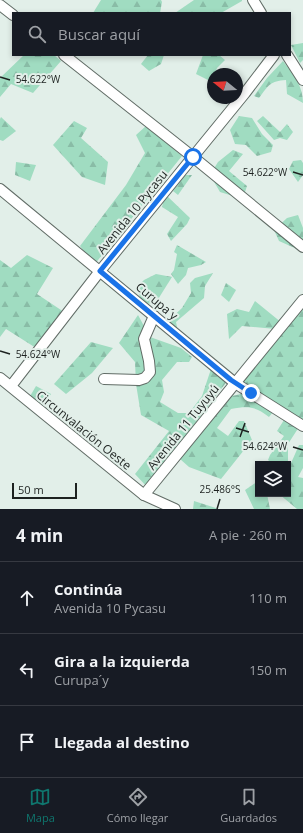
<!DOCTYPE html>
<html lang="es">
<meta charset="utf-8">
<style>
:root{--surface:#171b24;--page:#20242c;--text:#f1f3f6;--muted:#9ea1a6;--line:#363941;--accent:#0f766e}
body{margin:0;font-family:"Open Sans",sans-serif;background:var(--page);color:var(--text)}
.controls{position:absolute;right:12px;bottom:12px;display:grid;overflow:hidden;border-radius:0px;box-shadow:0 2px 6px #0003}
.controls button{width:36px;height:36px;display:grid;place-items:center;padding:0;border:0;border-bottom:1px solid var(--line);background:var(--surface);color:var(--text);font:20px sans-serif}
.compass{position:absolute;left:207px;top:68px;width:36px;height:36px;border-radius:50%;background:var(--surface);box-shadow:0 2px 6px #0003;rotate:288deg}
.scale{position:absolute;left:12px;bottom:10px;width:65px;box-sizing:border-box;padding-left:4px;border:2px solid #1d2220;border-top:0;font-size:11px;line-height:14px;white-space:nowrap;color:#1d2220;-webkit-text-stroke:3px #e2efe9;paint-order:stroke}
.stop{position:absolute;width:12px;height:12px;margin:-9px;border:3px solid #1a73e8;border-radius:50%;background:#fff}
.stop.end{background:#1a73e8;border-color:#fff;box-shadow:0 1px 4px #0008}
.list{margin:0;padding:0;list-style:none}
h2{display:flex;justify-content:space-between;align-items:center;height:52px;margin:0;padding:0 16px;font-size:17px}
h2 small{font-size:13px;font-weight:400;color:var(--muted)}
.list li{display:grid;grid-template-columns:26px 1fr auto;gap:12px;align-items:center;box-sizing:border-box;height:72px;padding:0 16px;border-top:1px solid var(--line)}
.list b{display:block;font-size:15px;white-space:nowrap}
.list p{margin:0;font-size:13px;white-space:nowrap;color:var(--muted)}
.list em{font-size:13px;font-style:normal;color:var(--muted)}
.icon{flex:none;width:22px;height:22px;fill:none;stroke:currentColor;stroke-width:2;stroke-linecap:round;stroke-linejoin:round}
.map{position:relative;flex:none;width:303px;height:509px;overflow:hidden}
.search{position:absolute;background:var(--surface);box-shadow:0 2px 6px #0003;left:12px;right:12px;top:12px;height:44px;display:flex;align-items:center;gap:10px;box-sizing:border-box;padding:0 14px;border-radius:0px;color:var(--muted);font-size:15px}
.sheet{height:268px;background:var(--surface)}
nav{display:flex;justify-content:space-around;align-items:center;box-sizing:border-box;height:56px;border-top:1px solid var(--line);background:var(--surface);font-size:11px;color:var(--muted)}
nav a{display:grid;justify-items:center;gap:2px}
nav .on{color:var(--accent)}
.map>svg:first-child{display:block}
.forest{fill:url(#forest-firs)}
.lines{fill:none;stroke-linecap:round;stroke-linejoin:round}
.minor-casing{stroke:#616c66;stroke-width:12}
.minor{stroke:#fff;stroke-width:10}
.route{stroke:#1a73e8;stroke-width:5}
.ticks{fill:none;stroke:#1d2220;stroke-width:1.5}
.labels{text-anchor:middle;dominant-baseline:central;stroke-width:4;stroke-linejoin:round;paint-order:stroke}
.street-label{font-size:12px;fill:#1d2220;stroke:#e2efe9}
.ticks-label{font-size:10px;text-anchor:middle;fill:#1d2220;stroke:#e2efe9;stroke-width:4;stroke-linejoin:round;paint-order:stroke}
</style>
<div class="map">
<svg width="303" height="509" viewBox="0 0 303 509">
<defs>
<pattern id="forest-firs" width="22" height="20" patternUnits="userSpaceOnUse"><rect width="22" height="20" fill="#a0dcc1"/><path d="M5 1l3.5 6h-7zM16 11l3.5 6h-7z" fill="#89bca6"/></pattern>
</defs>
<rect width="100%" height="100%" fill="#e2efe9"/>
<!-- forest -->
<g class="forest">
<polygon points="101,0 161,0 162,2 160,13 93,13"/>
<polygon points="194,0 242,0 242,1 221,13 175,13"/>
<polygon points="303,43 303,60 300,63 291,45"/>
<polygon points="24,55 54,55 61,61 33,93 11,84 0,97 0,78"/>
<polygon points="148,55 164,55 161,64 149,71 141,64"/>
<polygon points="203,55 219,55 225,60 217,68 215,74 213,74 212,82 196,74"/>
<path d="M 283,61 C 294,75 303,86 303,103 L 287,94 L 286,80 C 270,81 269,85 259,98 L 254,96 L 267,78 Z"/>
<polygon points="239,116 252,118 262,134 273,145 271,152 257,156 246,145 235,144 230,130"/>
<polygon points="263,116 280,132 287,124 293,132 287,140 280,138 274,140 257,121"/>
<polygon points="1,117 16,131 3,141 0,140 0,119"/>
<polygon points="74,121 87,128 81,138 108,162 105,185 82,177 53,145"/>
<polygon points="146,126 182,156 94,265 80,246 126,185 145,153 136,135"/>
<polygon points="233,150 243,154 229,171 247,186 244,195 233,196 220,192 210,175 218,162"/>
<polygon points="301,160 303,163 303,175 298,182 289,169 293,161"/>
<polygon points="16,162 36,165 30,181 15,175"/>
<polygon points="185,175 192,175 178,195 173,191"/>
<polygon points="165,194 190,218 187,224 171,241 167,234 178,217 162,207"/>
<polygon points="298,215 303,228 303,248 297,249 279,241 274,230 287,218"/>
<polygon points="177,245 206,262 201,265 188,268 186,275 178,284 171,274 174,270 177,254 174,252"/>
<polygon points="27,255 53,268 37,294 64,312 36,348 6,329 0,337 0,260 11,268"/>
<polygon points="213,273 205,286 204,298 176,322 178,332 167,322 182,308 191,293 190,283 195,278"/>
<polygon points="156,274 172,277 155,304 143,303 136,288 144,280"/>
<polygon points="226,283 236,290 229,302 221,295"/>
<polygon points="303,300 303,423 240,383"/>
<polygon points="255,301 282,323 276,329 242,326 229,339 227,314 237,309 249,312"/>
<polygon points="138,315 150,337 181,348 192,357 189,362 177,362 162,380 164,392 160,402 178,413 189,413 202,396 211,369 228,380 147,487 135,474 169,431 141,415 136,384 135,362 119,343"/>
<polygon points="91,342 113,348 92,373 66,394 54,384"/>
<polygon points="36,386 51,394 41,408 29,398"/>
<path d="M 250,392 L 273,412 L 269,417 C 255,406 248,406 231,409 L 217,428 L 228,436 L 239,421 L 244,421 L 252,440 L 221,479 L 189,467 L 180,459 L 232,396 Z"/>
<polygon points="284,420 299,427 288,444 288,464 273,464 268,460 270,455 284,436 277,431"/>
<polygon points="299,445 303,445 303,468 298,477 303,478 303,509 297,509 279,494 288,494 288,470"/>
<polygon points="258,481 258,494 267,494 270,509 254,509 245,490"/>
<polygon points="194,501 219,509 193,509"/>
</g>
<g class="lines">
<defs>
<g id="minor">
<polyline points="253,0 261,13"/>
<polyline points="0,5 13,15"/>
<polyline points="64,55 193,157 303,247"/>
<polyline points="287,55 303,80"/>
<polyline points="0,189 235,383 303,426"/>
<polyline points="0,378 144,495 175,509"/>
<polyline points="104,379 139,380 145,378 150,372 149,361 144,339 154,316"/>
<polyline points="11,386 100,271 245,93 274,55"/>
<polyline points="144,495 303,300"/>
</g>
</defs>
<!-- minor casing -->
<use href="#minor" class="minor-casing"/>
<!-- minor -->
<use href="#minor" class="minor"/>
</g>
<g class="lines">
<!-- route -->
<polyline class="route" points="193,157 100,271 231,380 251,393"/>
</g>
<!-- ticks -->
<path class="ticks" d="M 0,77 L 10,80M 293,172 L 303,175M 0,351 L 10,354M 236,428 L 249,432M 240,437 L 245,423M 293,447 L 303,450M 217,509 L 220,499"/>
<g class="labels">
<!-- street labels -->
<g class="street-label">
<text transform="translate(132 212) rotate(-51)">Avenida 10 Pycasu</text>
<text transform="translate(157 301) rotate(40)">Curupa´y</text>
<text transform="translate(183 427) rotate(-51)">Avenida 11 Tuyuyú</text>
<text transform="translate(84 430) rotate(39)">Circunvalación Oeste</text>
</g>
</g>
<g class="ticks-label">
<text x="38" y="83">54.622°W</text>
<text x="265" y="176">54.622°W</text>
<text x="38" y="358">54.624°W</text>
<text x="265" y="450">54.624°W</text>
<text x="220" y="493">25.486°S</text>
</g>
</svg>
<div class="controls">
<button><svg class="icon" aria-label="layers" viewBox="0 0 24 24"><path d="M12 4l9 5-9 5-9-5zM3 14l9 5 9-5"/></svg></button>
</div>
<svg class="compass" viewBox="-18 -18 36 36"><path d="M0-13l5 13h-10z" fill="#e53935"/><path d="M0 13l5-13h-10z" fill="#9ea1a6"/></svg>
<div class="scale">50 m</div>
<div class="stop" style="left:193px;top:157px"></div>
<div class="stop end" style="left:251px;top:393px"></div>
<div class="search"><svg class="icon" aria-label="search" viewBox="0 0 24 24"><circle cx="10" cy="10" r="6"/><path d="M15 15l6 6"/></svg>Buscar aquí</div>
</div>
<section class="sheet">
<h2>4 min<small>A pie · 260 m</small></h2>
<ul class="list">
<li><svg class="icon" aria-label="ahead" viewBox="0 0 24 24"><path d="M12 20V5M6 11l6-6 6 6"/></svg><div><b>Continúa</b><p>Avenida 10 Pycasu</p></div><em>110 m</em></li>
<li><svg class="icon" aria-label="left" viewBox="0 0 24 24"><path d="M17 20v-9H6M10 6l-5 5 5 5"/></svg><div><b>Gira a la izquierda</b><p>Curupa´y</p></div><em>150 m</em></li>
<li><svg class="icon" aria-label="arrive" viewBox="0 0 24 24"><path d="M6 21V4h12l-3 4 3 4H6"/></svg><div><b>Llegada al destino</b></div></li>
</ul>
</section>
<nav>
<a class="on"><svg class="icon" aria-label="map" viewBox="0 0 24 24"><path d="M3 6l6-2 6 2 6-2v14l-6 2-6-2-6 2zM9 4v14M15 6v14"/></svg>Mapa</a>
<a><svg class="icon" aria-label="directions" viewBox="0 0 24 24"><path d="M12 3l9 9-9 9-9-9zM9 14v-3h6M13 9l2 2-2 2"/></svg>Cómo llegar</a>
<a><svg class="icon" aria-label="saved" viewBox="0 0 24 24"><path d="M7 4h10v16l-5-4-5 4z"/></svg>Guardados</a>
</nav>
